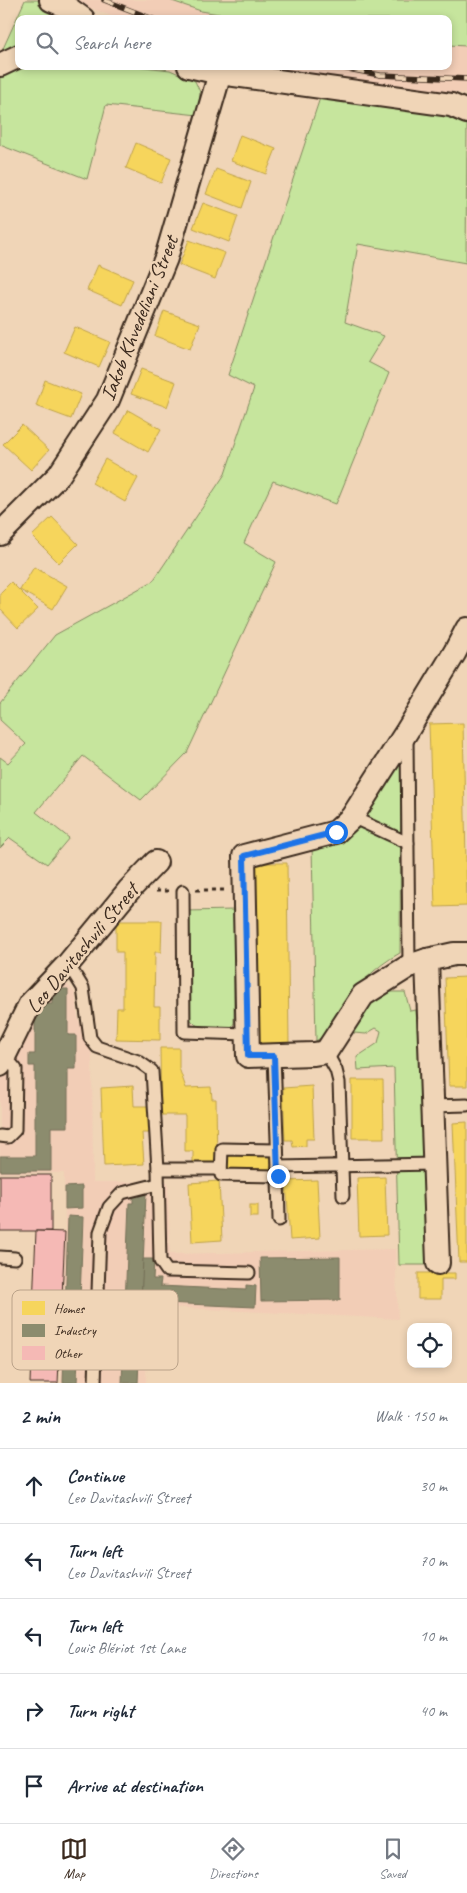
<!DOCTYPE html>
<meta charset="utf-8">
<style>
:root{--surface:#fff;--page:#f2f2f3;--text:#1f2937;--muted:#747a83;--line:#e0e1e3;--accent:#3b2a1e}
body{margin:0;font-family:Caveat,sans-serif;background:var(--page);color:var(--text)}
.controls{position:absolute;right:15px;bottom:15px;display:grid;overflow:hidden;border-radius:10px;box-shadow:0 2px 8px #0003}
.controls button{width:45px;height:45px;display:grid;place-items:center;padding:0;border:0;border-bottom:1px solid var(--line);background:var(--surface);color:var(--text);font:25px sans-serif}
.stop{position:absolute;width:15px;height:15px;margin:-11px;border:4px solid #1a73e8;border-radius:50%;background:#fff}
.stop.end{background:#1a73e8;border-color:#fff;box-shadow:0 1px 5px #0008}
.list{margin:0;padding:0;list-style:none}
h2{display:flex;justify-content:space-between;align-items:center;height:65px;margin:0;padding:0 20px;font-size:21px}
h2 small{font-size:16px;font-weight:400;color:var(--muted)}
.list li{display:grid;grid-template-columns:32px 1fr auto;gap:15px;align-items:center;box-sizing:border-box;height:75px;padding:0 20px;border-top:1px solid var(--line)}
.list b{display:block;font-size:19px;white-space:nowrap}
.list p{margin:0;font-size:16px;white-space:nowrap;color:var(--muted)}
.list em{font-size:16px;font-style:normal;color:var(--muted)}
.icon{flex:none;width:28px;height:28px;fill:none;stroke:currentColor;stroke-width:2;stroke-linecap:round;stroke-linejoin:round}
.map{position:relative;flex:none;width:467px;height:1383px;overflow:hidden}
.search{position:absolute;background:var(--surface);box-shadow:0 2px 8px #0003;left:15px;right:15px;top:15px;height:55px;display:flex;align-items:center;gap:12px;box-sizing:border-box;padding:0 18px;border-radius:10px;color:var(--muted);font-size:19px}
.sheet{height:440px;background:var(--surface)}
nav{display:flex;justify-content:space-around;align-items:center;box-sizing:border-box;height:70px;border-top:1px solid var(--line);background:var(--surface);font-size:14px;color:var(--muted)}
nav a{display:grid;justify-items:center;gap:2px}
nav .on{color:var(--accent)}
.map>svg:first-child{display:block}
.built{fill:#f2cdb6}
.green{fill:#c6e59d;stroke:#80885e}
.homes{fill:#f6d55c;stroke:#bea249}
.industry{fill:#8c8c6e;stroke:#746f56}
.building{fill:#f5b9b5;stroke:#3b2a1e}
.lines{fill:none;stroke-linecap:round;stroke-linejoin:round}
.lane-casing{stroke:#3b2a1e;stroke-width:15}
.street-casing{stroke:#3b2a1e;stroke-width:26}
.path{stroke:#3b2a1e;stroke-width:3;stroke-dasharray:4 4;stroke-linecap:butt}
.lane{stroke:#f0d5b7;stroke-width:11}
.street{stroke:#f0d5b7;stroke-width:22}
.rail-casing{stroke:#3b2a1e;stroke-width:5.5}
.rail{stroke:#f0d5b7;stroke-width:4;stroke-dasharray:11;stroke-linecap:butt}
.route{stroke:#1a73e8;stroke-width:6}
.labels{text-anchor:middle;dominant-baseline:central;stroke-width:5;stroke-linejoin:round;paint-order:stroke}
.street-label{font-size:21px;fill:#3b2a1e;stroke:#f0d5b7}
.key{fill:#f0d5b7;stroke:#baa289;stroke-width:1}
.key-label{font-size:14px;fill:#3b2a1e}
</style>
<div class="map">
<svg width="467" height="1383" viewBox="0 0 467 1383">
<rect width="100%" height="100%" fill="#f0d5b7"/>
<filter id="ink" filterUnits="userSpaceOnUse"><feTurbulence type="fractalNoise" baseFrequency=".02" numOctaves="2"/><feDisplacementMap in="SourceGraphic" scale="10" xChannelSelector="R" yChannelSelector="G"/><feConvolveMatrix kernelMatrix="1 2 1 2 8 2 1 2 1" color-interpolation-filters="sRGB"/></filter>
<g filter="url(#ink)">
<!-- built -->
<g class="built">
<polygon points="70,0 169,0 201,11 249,19 119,19"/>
<polygon points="448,45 467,46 467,94 300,76 266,66 448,66"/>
<polygon points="61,977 75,993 78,1018 92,1055 93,1182 168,1182 170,1254 395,1249 398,1319 148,1306 146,1383 61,1383 65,1225 64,1173 0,1173 0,1075"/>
</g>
<!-- green -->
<g class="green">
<polygon points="25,0 44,0 79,19 19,19 19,46 1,53"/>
<polygon points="169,0 467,0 467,46 448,45 448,19 249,19 201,11"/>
<polygon points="19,66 136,66 170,70 195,81 200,92 198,115 106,105 87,179 0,145 0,76"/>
<polygon points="321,95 436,112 467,125 466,263 358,244 345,322 384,336 368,362 389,373 336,504 273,481 244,543 276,562 187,753 141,800 83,756 36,812 69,838 47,864 10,838 0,848 0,757 8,763 26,744 0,720 0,703 55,635 153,581 225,474 254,388 228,375"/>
<path d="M 401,756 L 400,953 C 374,967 356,987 340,1012 C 329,1028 335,1028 316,1041 L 312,846 Z"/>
<path d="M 234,910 L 234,1023 L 231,1029 C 213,1028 197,1033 188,1015 L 186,911 Z"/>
<polygon points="387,992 405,992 410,1011 416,1010 433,1265 399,1265 394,1068 358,1070 357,1057 378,1043 381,1031 376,1028 366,1034 354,1033 353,1027 368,1000"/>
</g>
<!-- homes -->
<g class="homes">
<polygon points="240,135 276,149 266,174 231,161"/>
<polygon points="136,143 171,158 161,183 126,168"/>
<polygon points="216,169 251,182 242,208 206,194"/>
<polygon points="203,203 238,216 229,242 193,228"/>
<polygon points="189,240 225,253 215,279 179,265"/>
<polygon points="98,265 133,280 122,305 87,290"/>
<polygon points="164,311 200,324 190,349 155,336"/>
<polygon points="75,327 110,342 99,367 64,352"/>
<polygon points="141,369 176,382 167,407 131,394"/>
<polygon points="45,380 81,394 71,419 36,406"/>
<polygon points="128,410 161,429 148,452 115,433"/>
<polygon points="22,425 49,450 31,470 3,444"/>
<polygon points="105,459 138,478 125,502 92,483"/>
<polygon points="52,517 78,544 59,563 32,536"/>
<polygon points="34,567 67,586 53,609 20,590"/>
<polygon points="11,582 38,609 18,628 0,609 0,593"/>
<polygon points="463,723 467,906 435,907 429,724"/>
<polygon points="254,863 287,863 289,1046 256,1046"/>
<polygon points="116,921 162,921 161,952 155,952 154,1007 160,1007 160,1040 116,1039 117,1008 123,1008 123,952 116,952"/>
<polygon points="467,977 467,1086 449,1086 445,978"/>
<polygon points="160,1048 179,1048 179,1068 186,1088 211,1087 212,1099 216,1099 217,1166 193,1166 193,1151 185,1151 185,1115 161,1115"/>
<polygon points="352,1080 383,1080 384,1138 352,1138"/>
<polygon points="133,1086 134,1106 148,1106 150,1133 142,1133 144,1164 104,1166 101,1088"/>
<polygon points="312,1086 314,1139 306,1139 306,1146 293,1147 292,1140 285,1140 283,1088"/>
<polygon points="467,1122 467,1262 459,1262 453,1123"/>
<polygon points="270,1153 271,1170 227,1173 226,1156"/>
<polygon points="385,1177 387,1235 359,1236 357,1178"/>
<polygon points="317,1180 320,1238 290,1240 286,1181"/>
<polygon points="219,1181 222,1240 192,1242 189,1183"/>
<rect x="250" y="1205" width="8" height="12"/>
<polygon points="418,1273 455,1273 455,1279 441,1279 441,1299 418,1299"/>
</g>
<!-- industry -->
<g class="industry">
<polygon points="52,989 68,989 68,1035 76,1035 76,1069 68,1069 68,1127 51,1127 51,1171 0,1171 0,1156 35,1156 35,1066 29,1066 29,1054 35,1054 35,1004 52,1004"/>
<polygon points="82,1186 82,1208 65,1209 65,1187"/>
<polygon points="133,1193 146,1194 138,1383 122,1383 129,1203 133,1203"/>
<polygon points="68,1216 83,1217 77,1383 63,1383"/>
<polygon points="340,1257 340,1300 261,1301 260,1258"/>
<polygon points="143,1259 154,1259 153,1279 161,1279 160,1286 246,1290 246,1285 256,1286 255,1307 141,1302"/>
</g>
<!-- building -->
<g class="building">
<rect x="0" y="1175" width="51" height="56"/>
<polygon points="36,1231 65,1232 58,1383 30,1383"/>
</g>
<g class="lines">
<defs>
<g id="lane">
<polyline points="407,738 409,966"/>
<polyline points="352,817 408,843"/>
<polyline points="183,891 184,1032 247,1034"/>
<polyline points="68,964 83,988 90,1038 97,1047 138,1061 152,1071 158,1169 160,1261 167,1271 249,1273"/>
<polyline points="326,1052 336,1070 339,1082 343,1196"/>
<polyline points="274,1056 278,1167 434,1164"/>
<polyline points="432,1106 467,1105"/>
<polyline points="0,1136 8,1137 15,1130 16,1069 5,1056"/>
<polyline points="277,1150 222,1149 221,1175 278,1176 278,1167"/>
<polyline points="158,1169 221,1169"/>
<polyline points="278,1176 279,1220"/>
<polyline points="0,1257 15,1258"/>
<polyline points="95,1383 100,1232 109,1207 122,1193 158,1184"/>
</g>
<g id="street">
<polyline points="51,0 65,6 83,19"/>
<polyline points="0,65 19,56"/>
<polyline points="189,66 220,73 451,105 467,112"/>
<polyline points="0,534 59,475 108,400 166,258 220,73"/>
<polyline points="467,629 455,652 407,731 352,817 336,832 244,856 248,1056 314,1054 326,1052 363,995 409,966 427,960 454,954 467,954"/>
<polyline points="427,960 438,1263"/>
<polyline points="0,1065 30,1004 68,964 129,890 156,862"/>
</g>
</defs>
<!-- lane casing -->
<use href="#lane" class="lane-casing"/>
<!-- street casing -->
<use href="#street" class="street-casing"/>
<!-- path -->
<g class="path">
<polyline points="196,890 224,890"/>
<polyline points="156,891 169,891"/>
</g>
<!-- lane -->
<use href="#lane" class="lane"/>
<!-- street -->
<use href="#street" class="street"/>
<defs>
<g id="rail">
<polyline points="104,0 153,19"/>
<polyline points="332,66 380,75 467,79"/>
</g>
</defs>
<!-- rail casing -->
<use href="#rail" class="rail-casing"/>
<!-- rail -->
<use href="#rail" class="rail"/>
</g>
</g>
<g class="lines" filter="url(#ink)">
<!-- route -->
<polyline class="route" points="278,1176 274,1056 248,1056 244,856 336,832"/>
</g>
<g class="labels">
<!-- street labels -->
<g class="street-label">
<text transform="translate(139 318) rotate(-68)">Iakob Khvedeliani Street</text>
<text transform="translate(82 948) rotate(-50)">Leo Davitashvili Street</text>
</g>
</g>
<!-- legend -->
<rect x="12" y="1290" width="166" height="80" rx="8" class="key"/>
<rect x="22" y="1301" width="23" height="14" fill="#f6d55c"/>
<rect x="22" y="1324" width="23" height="13" fill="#8c8c6e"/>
<rect x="22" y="1346" width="23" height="14" fill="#f5b9b5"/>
<g class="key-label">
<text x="54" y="1313">Homes</text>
<text x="54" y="1335">Industry</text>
<text x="54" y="1358">Other</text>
</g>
</svg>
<div class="controls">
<button><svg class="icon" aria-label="locate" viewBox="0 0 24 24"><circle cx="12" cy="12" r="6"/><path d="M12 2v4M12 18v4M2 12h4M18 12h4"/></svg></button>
</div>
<div class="stop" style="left:336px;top:832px"></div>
<div class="stop end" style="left:278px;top:1176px"></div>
<div class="search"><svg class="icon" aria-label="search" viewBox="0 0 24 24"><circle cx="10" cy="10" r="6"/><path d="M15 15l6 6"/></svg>Search here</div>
</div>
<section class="sheet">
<h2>2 min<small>Walk · 150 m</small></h2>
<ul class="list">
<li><svg class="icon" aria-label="ahead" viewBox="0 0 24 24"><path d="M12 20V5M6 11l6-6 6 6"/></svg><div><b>Continue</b><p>Leo Davitashvili Street</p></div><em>30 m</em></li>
<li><svg class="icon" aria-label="left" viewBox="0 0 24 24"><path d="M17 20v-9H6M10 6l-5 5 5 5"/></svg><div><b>Turn left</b><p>Leo Davitashvili Street</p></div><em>70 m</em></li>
<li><svg class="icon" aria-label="left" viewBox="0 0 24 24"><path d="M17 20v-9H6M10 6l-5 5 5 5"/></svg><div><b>Turn left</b><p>Louis Blériot 1st Lane</p></div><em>10 m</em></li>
<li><svg class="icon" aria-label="right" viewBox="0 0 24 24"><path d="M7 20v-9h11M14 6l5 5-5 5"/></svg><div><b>Turn right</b></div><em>40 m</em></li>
<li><svg class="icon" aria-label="arrive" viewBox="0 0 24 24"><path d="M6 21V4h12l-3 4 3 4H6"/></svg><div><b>Arrive at destination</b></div></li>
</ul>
</section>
<nav>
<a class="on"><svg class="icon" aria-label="map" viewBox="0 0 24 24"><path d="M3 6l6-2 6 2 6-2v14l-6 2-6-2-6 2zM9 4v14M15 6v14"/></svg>Map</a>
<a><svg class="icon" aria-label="directions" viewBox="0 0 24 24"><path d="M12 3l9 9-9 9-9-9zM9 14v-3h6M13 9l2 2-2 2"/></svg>Directions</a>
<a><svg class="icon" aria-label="saved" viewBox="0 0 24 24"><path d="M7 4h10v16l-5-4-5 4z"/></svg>Saved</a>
</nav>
